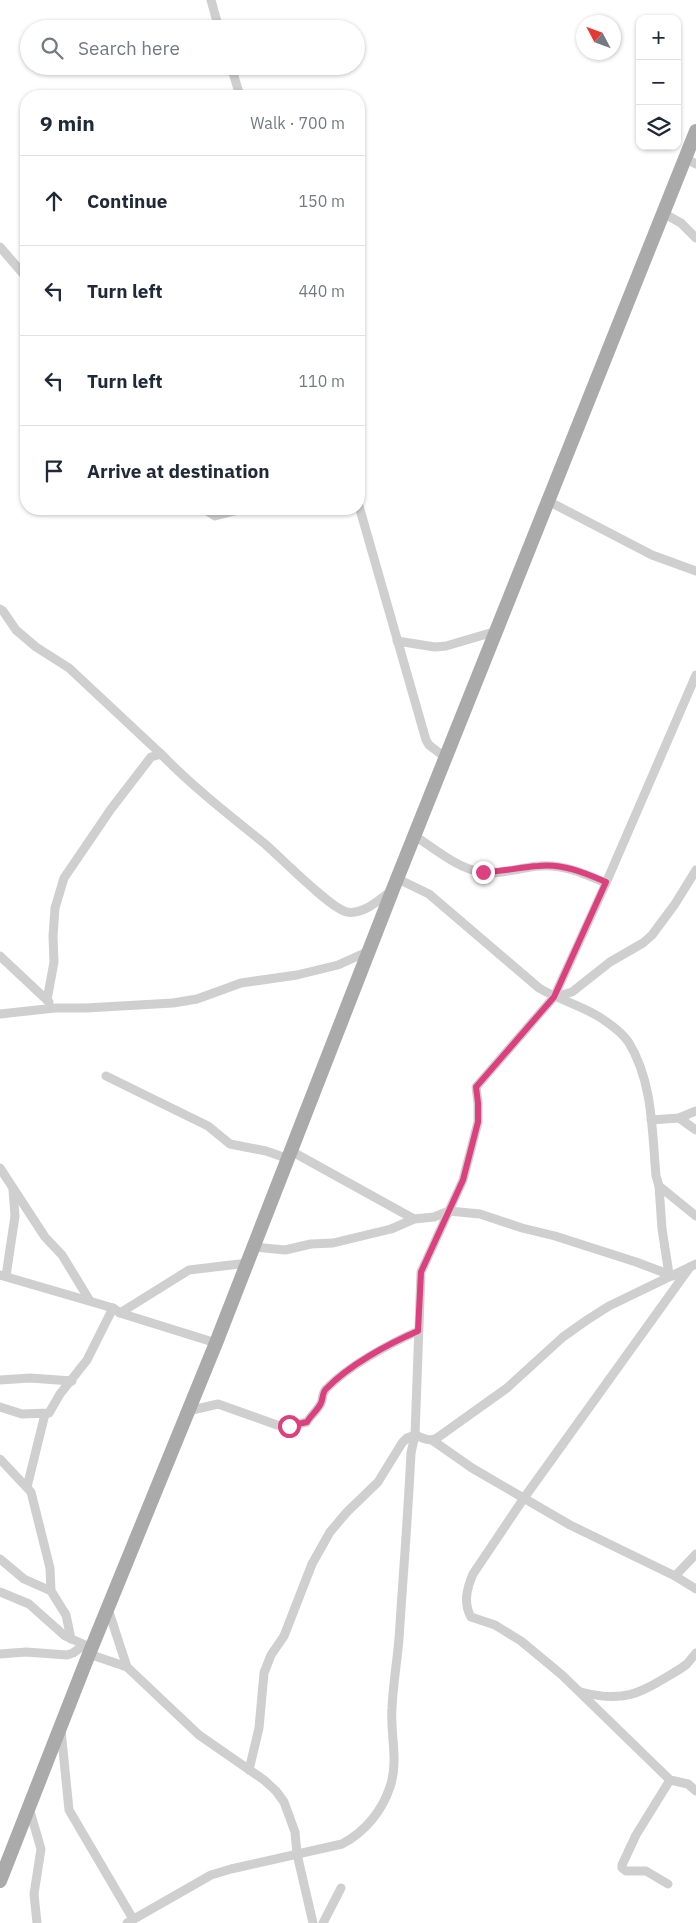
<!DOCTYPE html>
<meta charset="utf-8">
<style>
:root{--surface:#fff;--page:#f6f6f7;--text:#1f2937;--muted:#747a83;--line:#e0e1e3}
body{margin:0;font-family:"IBM Plex Sans",sans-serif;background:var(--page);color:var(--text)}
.controls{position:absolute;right:15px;top:15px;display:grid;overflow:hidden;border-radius:10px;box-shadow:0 1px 4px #0004}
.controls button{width:45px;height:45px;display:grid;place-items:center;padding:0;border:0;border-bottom:1px solid var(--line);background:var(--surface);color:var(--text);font:25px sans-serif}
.compass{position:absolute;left:576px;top:15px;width:45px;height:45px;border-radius:50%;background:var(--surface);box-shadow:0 1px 4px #0004;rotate:311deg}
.stop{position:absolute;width:15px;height:15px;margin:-11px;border:4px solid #dd407e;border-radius:50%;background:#fff}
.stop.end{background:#dd407e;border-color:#fff;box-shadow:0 1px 5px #0008}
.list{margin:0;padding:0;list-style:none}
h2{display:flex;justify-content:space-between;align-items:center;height:65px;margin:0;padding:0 20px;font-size:21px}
h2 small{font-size:16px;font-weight:400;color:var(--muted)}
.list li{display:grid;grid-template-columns:32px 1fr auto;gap:15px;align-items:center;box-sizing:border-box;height:90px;padding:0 20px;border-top:1px solid var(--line)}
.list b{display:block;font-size:19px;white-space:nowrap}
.list em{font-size:16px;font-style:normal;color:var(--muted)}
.icon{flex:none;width:28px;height:28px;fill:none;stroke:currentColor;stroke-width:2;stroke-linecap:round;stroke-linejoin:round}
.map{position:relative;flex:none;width:696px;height:1923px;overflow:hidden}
.search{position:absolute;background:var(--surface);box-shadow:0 1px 4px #0004;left:20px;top:20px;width:345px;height:55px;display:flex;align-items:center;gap:12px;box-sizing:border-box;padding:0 18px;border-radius:28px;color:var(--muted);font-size:19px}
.panel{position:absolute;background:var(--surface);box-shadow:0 1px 4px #0004;left:20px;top:90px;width:345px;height:425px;border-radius:20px}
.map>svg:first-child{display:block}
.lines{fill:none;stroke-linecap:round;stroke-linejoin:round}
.street{stroke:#cfcfcf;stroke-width:9}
.primary{stroke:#aaa;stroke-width:14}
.route{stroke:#dd407e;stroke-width:6}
</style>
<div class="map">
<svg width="696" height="1923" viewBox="0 0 696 1923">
<rect width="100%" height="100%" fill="#fff"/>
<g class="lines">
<!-- street -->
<g class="street">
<polyline points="211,0 219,29"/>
<polyline points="231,66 240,96"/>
<polyline points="685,158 696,164"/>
<polyline points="663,213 681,223 696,238"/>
<polyline points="0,247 26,277"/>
<polyline points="548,501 652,555 696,571"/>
<polyline points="359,506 426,740 429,745 446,758"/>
<polyline points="204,509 215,516 242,509"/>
<polyline points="0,609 3,611 16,630 36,647 69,668 161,754"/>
<polyline points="397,641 435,647 446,646 497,631"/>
<path d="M 415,836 C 435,849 458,869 482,872 C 502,875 521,867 540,866 C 563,864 585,874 606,883"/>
<path d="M 398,879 L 429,894 L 539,988 C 559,1000 581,1005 601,1018 C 610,1024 623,1033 629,1043 C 653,1082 652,1132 656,1176 L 659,1186 L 696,1216"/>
<polyline points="0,956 49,1002"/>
<polyline points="555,997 572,992 610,962 643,943 652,935 675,904 696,870"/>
<path d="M 47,1000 L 54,962 L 53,936 L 55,908 L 64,878 L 111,809 L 151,757 L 161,754 C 193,787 229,815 265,844 C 281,858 331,909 347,912 C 363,915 379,900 391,891"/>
<polyline points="0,1014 55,1008 86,1008 173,1003 197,999 241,983 297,975 338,965 369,951"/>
<polyline points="106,1076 208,1126 230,1144 266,1151 289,1159"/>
<polyline points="679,1118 696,1130"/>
<polyline points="651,1120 679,1118 696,1111"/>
<polyline points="291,1151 414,1219"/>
<polyline points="0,1168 45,1237 62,1255 90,1301"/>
<polyline points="659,1186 662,1229 669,1274"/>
<polyline points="253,1247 285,1250 311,1244 333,1243 391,1229 414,1219 434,1217 449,1211 480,1214 522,1228 555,1236 636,1262 673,1276"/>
<path d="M 690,1267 L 524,1498 L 473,1574 C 467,1588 463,1603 471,1617 L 495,1625 L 521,1641 L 562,1675 L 670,1780 L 688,1784 L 696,1791"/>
<polyline points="0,1275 113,1308 120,1313 216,1343"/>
<polyline points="6,1276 15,1216 13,1190"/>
<polyline points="120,1313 189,1270 248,1263"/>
<polyline points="0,1380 30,1378 72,1381"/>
<polyline points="0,1407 22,1414 49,1413 60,1394 87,1360 113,1308"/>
<path d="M 188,1411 L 218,1404 L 277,1425 L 289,1426 L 307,1422 C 311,1415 318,1410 321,1403 C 323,1399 322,1393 326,1389 C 348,1366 389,1344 418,1331"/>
<polyline points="432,1440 472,1468 570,1525 675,1576 696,1589"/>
<polyline points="0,1459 31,1492 50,1568 51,1591"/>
<polyline points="27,1487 45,1414"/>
<polyline points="0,1559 24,1579 51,1591 66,1615 71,1639"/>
<polyline points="675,1576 696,1554"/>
<polyline points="0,1592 29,1604 65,1636 92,1648"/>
<polyline points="108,1609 127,1667"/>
<polyline points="0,1654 26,1652 67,1655 73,1653 84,1645"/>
<polyline points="89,1654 127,1667 199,1735 264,1780 276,1791 284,1802 295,1832 297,1854 313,1923"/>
<path d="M 581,1692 C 627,1704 641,1692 680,1669 L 687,1664 L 696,1653"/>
<polyline points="61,1730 69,1810 133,1919"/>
<path d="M 249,1770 L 259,1728 L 264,1673 L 271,1655 L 284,1636 L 312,1564 L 330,1532 L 347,1512 L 378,1482 L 402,1443 L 407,1438 L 415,1435 C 422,1438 429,1442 437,1438 L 507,1388 L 563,1337 L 587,1320 L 609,1306 L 696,1264"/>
<polyline points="29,1808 41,1849 34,1894 37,1923"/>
<polyline points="668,1884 646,1871 626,1871 622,1868 622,1865 636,1835 670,1780"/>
<path d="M 127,1923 L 211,1875 L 231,1869 L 342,1844 C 365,1832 382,1811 390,1787 C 399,1760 390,1735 392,1708 C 393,1685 397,1662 399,1639 C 403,1577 408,1515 411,1453 L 415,1435 L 421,1272 L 463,1180 L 478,1122 L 478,1103 L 476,1087 L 554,997 L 606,883 L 696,675"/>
<polyline points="323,1923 341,1888"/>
</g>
<!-- primary -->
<polyline class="primary" points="0,1881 89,1654 216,1343 393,889 696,131"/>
</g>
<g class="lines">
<!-- route -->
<path class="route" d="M 289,1426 L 307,1422 C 311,1415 318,1410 321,1403 C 323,1399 322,1393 326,1389 C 349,1365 388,1344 418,1331 L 421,1272 L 463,1180 L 478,1122 L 478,1103 L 476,1087 L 554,997 L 606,882 C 585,873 562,863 538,866 C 520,867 502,872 483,872"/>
</g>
</svg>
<div class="controls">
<button>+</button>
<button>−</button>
<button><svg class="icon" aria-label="layers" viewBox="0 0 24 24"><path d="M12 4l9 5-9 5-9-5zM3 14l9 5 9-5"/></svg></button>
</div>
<svg class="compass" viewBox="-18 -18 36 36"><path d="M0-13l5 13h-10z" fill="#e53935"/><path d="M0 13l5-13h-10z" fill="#747a83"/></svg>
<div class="stop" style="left:289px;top:1426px"></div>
<div class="stop end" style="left:483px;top:872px"></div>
<div class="search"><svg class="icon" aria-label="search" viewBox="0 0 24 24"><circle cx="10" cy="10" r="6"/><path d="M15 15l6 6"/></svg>Search here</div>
<section class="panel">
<h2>9 min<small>Walk · 700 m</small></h2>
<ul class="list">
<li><svg class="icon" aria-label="ahead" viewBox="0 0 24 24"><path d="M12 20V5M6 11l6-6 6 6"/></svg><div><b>Continue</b></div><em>150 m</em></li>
<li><svg class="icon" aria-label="left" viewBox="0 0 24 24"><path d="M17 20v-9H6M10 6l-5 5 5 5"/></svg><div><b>Turn left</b></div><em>440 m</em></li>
<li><svg class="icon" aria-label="left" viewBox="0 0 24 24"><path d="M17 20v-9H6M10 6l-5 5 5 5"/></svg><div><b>Turn left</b></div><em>110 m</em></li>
<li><svg class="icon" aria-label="arrive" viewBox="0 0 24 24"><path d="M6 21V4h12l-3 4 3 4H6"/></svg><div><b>Arrive at destination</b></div></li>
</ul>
</section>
</div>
